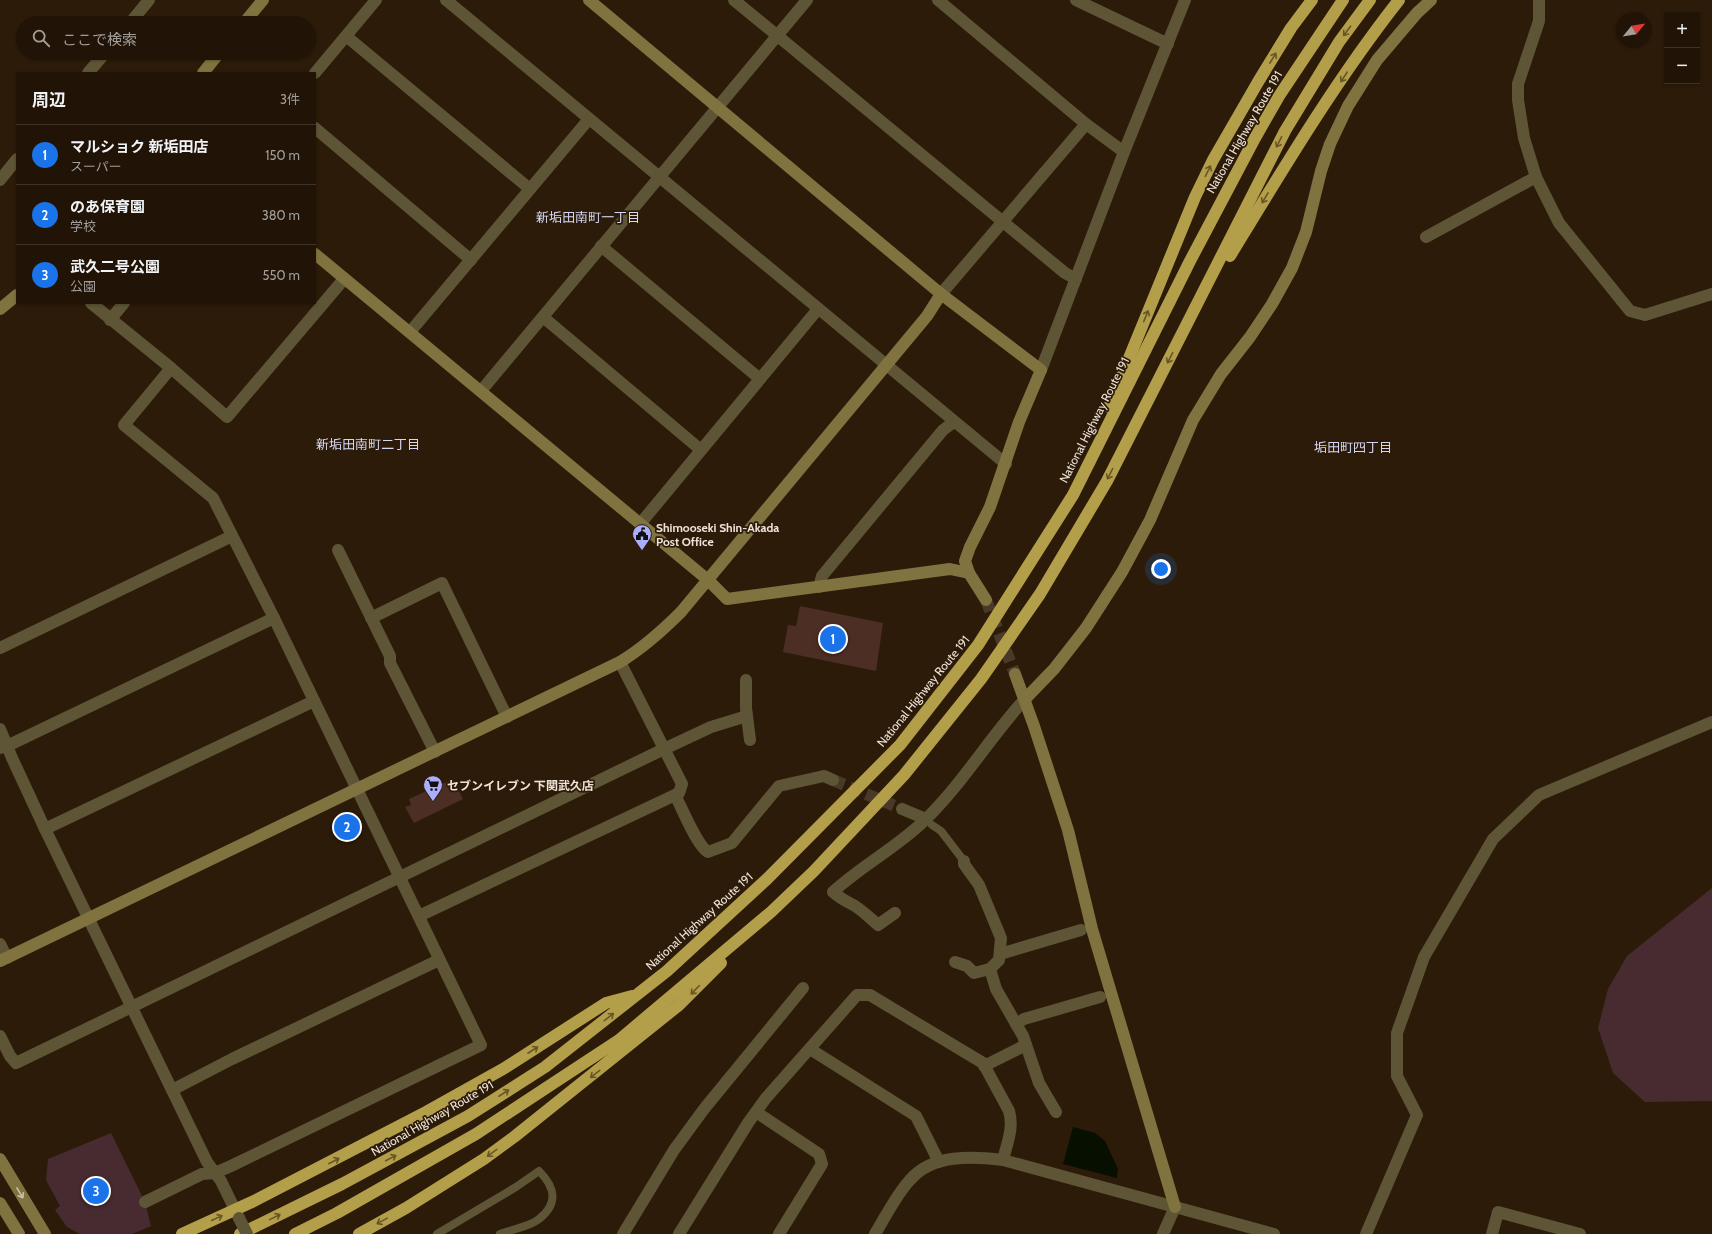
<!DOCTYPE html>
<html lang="ja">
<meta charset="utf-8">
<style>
:root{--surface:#211407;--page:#291d11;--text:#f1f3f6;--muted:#a29e9b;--line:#3e3328;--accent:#1a73e8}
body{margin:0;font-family:Cabin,"Noto Sans JP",sans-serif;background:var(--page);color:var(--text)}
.controls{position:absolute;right:12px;top:12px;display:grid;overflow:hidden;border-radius:0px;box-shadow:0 1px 3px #0004}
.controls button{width:36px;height:36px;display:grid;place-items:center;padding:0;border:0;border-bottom:1px solid var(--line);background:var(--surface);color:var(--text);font:20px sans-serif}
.compass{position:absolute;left:1616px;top:12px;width:36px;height:36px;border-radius:50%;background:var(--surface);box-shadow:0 1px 3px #0004;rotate:60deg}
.you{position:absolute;left:1161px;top:569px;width:14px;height:14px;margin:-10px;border:3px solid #fff;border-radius:50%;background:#1a73e8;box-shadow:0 0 0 6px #1a73e833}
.badge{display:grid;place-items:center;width:26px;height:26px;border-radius:50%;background:var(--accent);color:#fff;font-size:13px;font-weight:700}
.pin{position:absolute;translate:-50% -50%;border:2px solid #fff;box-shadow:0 1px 4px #0006}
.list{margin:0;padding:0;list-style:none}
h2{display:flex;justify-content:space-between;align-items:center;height:52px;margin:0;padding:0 16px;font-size:17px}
h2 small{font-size:13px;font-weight:400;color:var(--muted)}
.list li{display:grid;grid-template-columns:26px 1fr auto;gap:12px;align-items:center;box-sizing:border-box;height:60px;padding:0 16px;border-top:1px solid var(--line)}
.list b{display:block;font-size:15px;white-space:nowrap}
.list p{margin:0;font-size:13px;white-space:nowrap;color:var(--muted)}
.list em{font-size:13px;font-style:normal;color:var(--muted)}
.icon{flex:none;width:22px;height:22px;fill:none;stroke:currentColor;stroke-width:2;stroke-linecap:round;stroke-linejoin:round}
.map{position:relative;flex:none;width:1712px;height:1234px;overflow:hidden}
.search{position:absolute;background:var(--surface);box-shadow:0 1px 3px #0004;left:16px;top:16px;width:300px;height:44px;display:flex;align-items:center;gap:10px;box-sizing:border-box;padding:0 14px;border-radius:22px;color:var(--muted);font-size:15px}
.panel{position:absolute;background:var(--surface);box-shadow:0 1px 3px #0004;left:16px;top:72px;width:300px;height:232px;border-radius:0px}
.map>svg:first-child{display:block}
.green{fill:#482b30}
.water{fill:#070f00}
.building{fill:#4d2e25}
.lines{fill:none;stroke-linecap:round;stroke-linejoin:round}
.street-tunnel{stroke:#493928;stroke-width:12;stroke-dasharray:12 6;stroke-linecap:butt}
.secondary-tunnel{stroke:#493928;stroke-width:12;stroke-dasharray:12 6;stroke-linecap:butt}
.lane{stroke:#5d5535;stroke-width:8}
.street{stroke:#5d5535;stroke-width:12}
.secondary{stroke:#80733f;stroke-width:12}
.highway{stroke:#b39f4a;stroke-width:12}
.street-bridge{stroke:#5d5535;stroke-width:12}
.oneway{stroke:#695626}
.oneway2{stroke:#cec1aa}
.labels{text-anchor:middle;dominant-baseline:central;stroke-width:3.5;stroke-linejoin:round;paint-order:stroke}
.street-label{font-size:12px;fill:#efe3d8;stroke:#2c1b09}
.poi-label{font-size:12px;font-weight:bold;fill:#efe3d8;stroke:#2c1b09;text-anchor:start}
.neighbourhood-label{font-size:13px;fill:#d4d7f4;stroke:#2c1b09}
</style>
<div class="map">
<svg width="1712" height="1234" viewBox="0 0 1712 1234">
<rect width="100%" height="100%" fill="#2c1b09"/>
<!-- green -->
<g class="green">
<polygon points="1712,888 1712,1101 1645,1102 1613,1073 1598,1028 1608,989 1627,956"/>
<polygon points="111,1133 145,1202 151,1226 132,1234 80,1234 67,1227 55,1210 60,1206 46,1180 48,1159"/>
</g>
<!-- water -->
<polygon class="water" points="1073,1127 1095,1133 1105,1141 1118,1169 1117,1178 1063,1164"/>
<!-- building -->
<g class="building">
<polygon points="800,606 883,623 876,671 783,652 788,625 796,626"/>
<polygon points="453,779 463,799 414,823 405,807 411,805 409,799"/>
</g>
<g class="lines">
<!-- street-tunnel -->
<polyline class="street-tunnel" points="833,780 902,809"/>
<!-- secondary-tunnel -->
<polyline class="secondary-tunnel" points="986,600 1015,674"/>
<!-- lane -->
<g class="lane">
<polyline points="932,825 941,831 964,861"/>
<path d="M 437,1234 L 516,1187 L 539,1171 C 556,1188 558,1204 539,1219 C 531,1226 510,1230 500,1234"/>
</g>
<!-- street -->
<g class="street">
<polyline points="446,0 1006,464"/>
<polyline points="734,0 1065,273 1076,279"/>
<polyline points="938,0 1086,124 1124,152"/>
<polyline points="1076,0 1168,44"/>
<polyline points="1539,0 1539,21 1518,84 1518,100 1524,138 1536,177 1559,223 1630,311 1645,315 1712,294"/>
<polyline points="130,23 149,0"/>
<polyline points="346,36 530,189"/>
<polyline points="88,73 105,53"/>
<polyline points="315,73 376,0"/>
<polyline points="315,128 471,260"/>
<polyline points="0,180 17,159"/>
<polyline points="1426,237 1536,177"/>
<polyline points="601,246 760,379"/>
<polyline points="941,294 1086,124"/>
<polyline points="91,303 171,368 227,417 344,279"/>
<polyline points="543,317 701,450"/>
<polyline points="110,320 124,303"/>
<polyline points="410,332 589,119"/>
<polyline points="1041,370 1124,152 1185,0"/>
<polyline points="481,391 807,0"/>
<polyline points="640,524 818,309"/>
<polyline points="338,550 390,656 390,663 435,752"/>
<polyline points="819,587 822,576 943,430 954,422"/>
<polyline points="371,618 442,583 507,717"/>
<polyline points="0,648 232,536"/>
<path d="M 620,662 L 682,784 L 679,793 L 675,795 C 682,808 697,846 708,852 L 732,843 L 779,786 L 824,776 L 833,780"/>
<polyline points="746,680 746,708 750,740"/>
<polyline points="0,729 12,758 45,829 207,1162 221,1181 239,1218"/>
<polyline points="0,748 7,746 274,618"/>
<polyline points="902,809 926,819"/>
<polyline points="45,829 314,701"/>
<polyline points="964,861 964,864 979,885 1001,938 999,960 990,969 996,989 1023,1036 1039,1083 1056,1112"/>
<path d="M 895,913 L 878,925 C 870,918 863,911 855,906 C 846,901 841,899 833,892 C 862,865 898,847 926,819 C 963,783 990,737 1025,699"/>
<polyline points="419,916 675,795"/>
<polyline points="0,944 7,958"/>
<polyline points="1000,954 1081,930"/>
<polyline points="955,962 967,966 974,973 990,969"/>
<polyline points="1016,1024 1024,1019 1100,997"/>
<polyline points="0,1036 10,1056 16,1063 664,749 711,727 747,716"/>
<polyline points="810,1049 916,1116 939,1162"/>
<polyline points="984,1066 1026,1045"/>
<polyline points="172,1090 232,1059 439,960"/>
<polyline points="756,1112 819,1154 822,1164 779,1234"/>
<polyline points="145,1202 202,1174 215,1173 231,1166 481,1045 274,618 213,498 124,425 171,368"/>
<polyline points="623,1234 674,1150 704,1109 803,988"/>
<path d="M 679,1234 L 748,1123 L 766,1098 L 857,995 L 870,995 L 983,1063 L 1009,1111 C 1014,1128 1007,1143 1003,1160"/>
<path d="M 875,1234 C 886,1216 896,1195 910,1180 C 932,1154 972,1156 1003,1160 L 1274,1234"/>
<polyline points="1163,1234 1175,1207"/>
<polyline points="1366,1234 1417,1115 1397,1076 1397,1033 1424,957 1493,839 1539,795 1712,722"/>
<polyline points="1492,1234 1498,1212 1580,1234"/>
</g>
<!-- secondary -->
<g class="secondary">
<polyline points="589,0 941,294 1041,370 1019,422 990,507 970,547 965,561 969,573 986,600"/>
<polyline points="244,23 263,0"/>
<polyline points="203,73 219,53"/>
<polyline points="315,254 708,580 727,599 950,569 969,573"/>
<polyline points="0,309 17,295"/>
<polyline points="1015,674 1034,726 1068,830 1092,929 1175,1207"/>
<polyline points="1025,699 1054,669 1086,628 1122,572 1150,520 1193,420 1221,374 1250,337 1272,304 1292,268 1306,232 1321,171 1330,144 1348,106 1377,60 1417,13 1431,0"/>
<path d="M 0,961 L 620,662 C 643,648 662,631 681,612 L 927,316 L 941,294"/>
<polyline points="0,1159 45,1234"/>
<polyline points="0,1203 19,1234"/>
</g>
<!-- highway -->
<g class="highway">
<path d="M 1230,256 C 1283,169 1336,80 1399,0"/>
<polyline points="1109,407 1195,197 1213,160 1258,82 1291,28 1312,0"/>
<polyline points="182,1234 254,1201 426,1112 503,1069 606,1003 632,996"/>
<polyline points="240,1234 342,1184 468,1116 545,1067 667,971 767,879 900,745 978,645 1073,495 1190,261 1255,138 1279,96 1343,0"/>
<polyline points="295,1234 337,1213 476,1134 619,1040 771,912 814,871 904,775 981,679 1040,594 1107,481 1285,131 1339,42 1370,0"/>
<polyline points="359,1234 406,1208 484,1159 514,1137 679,1005 721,963"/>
</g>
<!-- street-bridge -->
<polyline class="street-bridge" points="239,1218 247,1234"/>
</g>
<!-- one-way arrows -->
<defs><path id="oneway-shaft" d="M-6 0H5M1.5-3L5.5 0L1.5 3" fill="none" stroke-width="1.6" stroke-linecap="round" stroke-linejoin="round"/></defs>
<g class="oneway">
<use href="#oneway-shaft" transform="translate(1347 31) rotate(127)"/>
<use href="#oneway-shaft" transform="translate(1273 58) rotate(-58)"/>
<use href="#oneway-shaft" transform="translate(1344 77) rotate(123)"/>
<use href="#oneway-shaft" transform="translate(1279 142) rotate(117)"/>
<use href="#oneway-shaft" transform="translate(1208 171) rotate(-64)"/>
<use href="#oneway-shaft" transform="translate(1265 198) rotate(121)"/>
<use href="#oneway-shaft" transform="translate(1146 316) rotate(-68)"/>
<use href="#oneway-shaft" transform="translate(1170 358) rotate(117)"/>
<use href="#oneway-shaft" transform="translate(1110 474) rotate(117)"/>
<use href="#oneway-shaft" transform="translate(695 990) rotate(134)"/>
<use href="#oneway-shaft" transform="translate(609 1017) rotate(-38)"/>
<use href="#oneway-shaft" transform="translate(533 1050) rotate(-33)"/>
<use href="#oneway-shaft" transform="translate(595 1074) rotate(142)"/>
<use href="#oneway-shaft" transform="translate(504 1093) rotate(-33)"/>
<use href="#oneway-shaft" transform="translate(492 1153) rotate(144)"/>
<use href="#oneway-shaft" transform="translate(391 1158) rotate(-28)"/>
<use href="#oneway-shaft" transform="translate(334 1161) rotate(-27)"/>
<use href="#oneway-shaft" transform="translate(275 1217) rotate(-26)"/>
<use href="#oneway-shaft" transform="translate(217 1218) rotate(-25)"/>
<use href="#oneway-shaft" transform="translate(382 1221) rotate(151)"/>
</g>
<use class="oneway2" href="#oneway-shaft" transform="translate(20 1193) rotate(59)"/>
<!-- icons -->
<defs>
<symbol id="civic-pin" viewBox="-11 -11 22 30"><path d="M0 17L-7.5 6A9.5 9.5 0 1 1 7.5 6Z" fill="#abaffb" stroke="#2c1b09"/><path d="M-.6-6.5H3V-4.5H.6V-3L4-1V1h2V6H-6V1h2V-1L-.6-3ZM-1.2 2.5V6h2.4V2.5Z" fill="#111"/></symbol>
<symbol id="supermarket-pin" viewBox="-11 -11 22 30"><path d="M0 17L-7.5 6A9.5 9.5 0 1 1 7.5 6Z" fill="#abaffb" stroke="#2c1b09"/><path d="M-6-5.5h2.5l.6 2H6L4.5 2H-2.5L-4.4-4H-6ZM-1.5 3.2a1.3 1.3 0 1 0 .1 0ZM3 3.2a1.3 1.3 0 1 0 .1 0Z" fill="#111"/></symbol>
</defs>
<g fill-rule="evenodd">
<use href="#civic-pin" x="631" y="523" width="22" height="30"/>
<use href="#supermarket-pin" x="422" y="774" width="22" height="30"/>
</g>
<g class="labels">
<!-- street labels -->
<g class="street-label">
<text transform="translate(1244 132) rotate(-60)">National Highway Route 191</text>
<text transform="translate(1094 420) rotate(-63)">National Highway Route 191</text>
<text transform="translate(923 691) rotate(-51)">National Highway Route 191</text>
<text transform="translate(699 921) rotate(-42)">National Highway Route 191</text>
<text transform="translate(432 1118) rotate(-30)">National Highway Route 191</text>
</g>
<!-- poi labels -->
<g class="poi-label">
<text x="656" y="527">Shimooseki Shin-Akada<tspan x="656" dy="14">Post Office</tspan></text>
<text x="447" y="785">セブンイレブン 下関武久店</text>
</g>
<!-- neighbourhood labels -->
<g class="neighbourhood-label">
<text x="588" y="217">新垢田南町一丁目</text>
<text x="368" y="444">新垢田南町二丁目</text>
<text x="1353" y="447">垢田町四丁目</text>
</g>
</g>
</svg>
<div class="controls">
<button>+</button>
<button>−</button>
</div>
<svg class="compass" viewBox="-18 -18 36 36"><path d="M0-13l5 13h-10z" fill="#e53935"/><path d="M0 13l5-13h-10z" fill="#a29e9b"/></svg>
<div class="you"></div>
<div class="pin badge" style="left:833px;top:639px">1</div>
<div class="pin badge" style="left:347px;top:827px">2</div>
<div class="pin badge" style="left:96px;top:1191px">3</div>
<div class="search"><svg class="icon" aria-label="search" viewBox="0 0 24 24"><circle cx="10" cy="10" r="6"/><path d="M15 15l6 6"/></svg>ここで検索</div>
<section class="panel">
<h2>周辺<small>3件</small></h2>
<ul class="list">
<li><span class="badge">1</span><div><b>マルショク 新垢田店</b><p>スーパー</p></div><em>150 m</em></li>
<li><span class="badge">2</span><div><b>のあ保育園</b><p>学校</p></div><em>380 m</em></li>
<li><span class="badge">3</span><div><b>武久二号公園</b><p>公園</p></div><em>550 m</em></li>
</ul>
</section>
</div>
